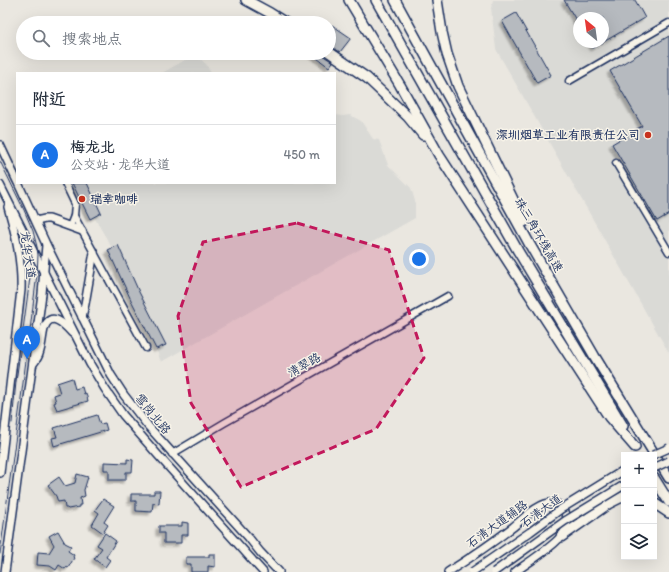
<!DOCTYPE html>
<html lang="zh">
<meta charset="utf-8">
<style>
:root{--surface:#fff;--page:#f6f6f7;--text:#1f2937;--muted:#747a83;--line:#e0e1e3;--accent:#1a73e8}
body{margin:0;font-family:Itim,"LXGW WenKai TC",sans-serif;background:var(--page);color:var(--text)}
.controls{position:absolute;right:12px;bottom:12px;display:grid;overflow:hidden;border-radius:0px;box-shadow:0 4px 16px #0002}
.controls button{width:36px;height:36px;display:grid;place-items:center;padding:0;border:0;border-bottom:1px solid var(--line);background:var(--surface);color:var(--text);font:20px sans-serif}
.compass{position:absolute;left:573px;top:12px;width:36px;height:36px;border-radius:50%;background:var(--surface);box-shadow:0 4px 16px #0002;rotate:331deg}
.you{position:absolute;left:419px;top:259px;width:14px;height:14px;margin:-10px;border:3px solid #fff;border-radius:50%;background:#1a73e8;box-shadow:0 0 0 6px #1a73e833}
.badge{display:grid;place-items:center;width:26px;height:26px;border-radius:50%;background:var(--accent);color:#fff;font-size:13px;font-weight:700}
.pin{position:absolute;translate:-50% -33px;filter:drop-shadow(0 1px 2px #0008)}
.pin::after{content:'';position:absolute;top:21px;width:14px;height:12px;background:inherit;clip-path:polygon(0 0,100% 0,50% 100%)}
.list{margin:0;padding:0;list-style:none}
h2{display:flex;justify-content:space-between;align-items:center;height:52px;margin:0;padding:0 16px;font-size:17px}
h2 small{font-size:13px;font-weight:400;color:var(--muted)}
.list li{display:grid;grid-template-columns:26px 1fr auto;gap:12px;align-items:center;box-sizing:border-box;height:60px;padding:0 16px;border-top:1px solid var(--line)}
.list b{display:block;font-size:15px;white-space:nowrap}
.list p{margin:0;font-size:13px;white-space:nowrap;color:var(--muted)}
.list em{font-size:13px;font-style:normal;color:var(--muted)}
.icon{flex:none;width:22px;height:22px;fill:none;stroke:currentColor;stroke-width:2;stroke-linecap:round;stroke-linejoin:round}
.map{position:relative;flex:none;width:669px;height:572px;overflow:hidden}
.search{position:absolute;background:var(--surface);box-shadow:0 4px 16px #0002;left:16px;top:16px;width:320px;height:44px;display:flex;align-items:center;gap:10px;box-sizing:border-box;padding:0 14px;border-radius:22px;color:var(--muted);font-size:15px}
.panel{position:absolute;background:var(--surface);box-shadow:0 4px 16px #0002;left:16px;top:72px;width:320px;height:112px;border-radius:0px}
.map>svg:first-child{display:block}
.built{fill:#dadad6;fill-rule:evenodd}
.building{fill:#b6babf;stroke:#1b2f5e;filter:url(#shadow)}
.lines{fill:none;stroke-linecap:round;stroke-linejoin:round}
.minor-casing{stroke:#1b2f5e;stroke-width:9}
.major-casing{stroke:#1b2f5e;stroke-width:10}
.highway-casing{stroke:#1b2f5e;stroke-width:12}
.minor{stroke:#f7f3e8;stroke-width:6}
.major{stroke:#f7f3e8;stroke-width:7}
.highway{stroke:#f7f3e8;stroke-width:9}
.tram{stroke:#1b2f5e;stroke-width:1}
.major-bridge-casing{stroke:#1b2f5e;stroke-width:10;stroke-linecap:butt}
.major-bridge{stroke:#f7f3e8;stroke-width:7}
.marked{fill:#c2185b;fill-opacity:0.2;stroke:#c2185b;stroke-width:3;stroke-dasharray:8 5;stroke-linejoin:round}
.poi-dot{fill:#c8321e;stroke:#f7f3e8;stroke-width:1.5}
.labels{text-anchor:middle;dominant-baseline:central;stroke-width:3;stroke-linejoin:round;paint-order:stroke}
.poi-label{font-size:12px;font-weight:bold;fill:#1b2f5e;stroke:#f7f3e8;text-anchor:end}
.street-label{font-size:12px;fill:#1b2f5e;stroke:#f7f3e8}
</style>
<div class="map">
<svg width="669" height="572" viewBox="0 0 669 572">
<defs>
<filter id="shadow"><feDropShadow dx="-3" dy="3" stdDeviation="1" flood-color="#0004"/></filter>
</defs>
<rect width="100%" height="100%" fill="#eae7e0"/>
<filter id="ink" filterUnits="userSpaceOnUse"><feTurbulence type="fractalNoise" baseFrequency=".025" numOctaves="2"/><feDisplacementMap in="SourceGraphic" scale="8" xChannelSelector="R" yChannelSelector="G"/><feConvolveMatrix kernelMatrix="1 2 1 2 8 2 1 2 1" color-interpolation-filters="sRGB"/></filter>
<g filter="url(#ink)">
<!-- built -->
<g class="built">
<path d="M 493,0 L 669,0 L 669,353 L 496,49 L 491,8 ZM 579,18 L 603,18 L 603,42 L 579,42 Z"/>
<polygon points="192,56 199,58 206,64 211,73 162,73"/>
<polygon points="335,115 343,116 350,115 361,121 373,139 379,140 388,165 411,188 415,201 415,218 161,362 156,349 133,304 108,250 112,248 94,217 90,219 72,183 335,183"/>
</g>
<!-- building -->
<g class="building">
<polygon points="564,0 635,0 645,18 593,48 589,42 603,42 603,18 579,18 579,25"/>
<polygon points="516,13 551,75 537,83 502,21"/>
<polygon points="332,25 351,38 340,52 332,47 329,46 329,28"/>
<polygon points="669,36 669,214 657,221 612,144 642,126 610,71"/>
<polygon points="310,53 323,53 325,57 333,62 329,67"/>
<polygon points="72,183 87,183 101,213 90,219"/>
<polygon points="118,245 139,292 166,345 156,349 131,300 108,250"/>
<polygon points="72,378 75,389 82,387 84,394 86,393 88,401 57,410 54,403 56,402 54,395 60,393 57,383"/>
<polygon points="97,415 100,424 105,423 107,430 54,446 52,438 57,437 54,428"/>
<polygon points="127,459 133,460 132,472 126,472 126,480 109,480 109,470 104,470 104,462 127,463"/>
<polygon points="77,474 88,477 84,490 85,496 80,498 81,505 79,505 79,507 68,509 67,508 65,508 64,501 58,502 56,496 48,485 59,477 65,486 75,483"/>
<polygon points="154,491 160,491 159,504 153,503 152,512 136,511 136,501 131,501 131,494 154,494"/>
<polygon points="103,499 114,506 104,522 108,525 103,533 92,525 99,513 95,510"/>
<polygon points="182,522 188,523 188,535 181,535 181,543 164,543 164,533 159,533 159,526 182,526"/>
<polygon points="58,531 65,543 71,546 68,551 74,555 73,557 74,558 68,568 66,567 65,569 59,565 56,570 50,566 37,565 38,552 49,553 54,545 49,536"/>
<polygon points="105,533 116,541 106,557 110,560 105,567 94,559 102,548 97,545"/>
<polygon points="209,554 215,554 215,567 208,566 208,572 191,572 191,564 186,564 186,557 209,557"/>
</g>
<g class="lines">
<defs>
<g id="minor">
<polyline points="569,81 669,23"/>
<polyline points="616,163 669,252"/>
<polyline points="65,183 75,204 74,216 70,226"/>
<polyline points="74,216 146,348"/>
<polyline points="172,454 224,423 448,296"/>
</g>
<g id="major">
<polyline points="0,145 17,181"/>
<polyline points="18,183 46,244 111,375 124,395 148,426 249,538 260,552 279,572"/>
<polyline points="0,185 90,364 105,389 123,415 157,454 263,572"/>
<polyline points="36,221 45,219 49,219 82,231"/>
<polyline points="82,317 85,304 94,252"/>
<path d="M 33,364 C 35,361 38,358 39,354 C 42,346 42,337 44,329 C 50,309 65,325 72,333"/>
<path d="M 0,473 L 21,290 C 22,262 16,234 8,207"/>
<polyline points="5,572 36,338 42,294 46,245"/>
<path d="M 448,572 C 470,558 492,543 513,527 C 523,519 533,508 545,504 C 563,498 572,518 564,532 C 559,543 526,564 515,572"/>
</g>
<g id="highway">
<polyline points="246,0 270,13 286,23"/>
<polyline points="349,0 400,85 439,155 609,417 635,447"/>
<polyline points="376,0 518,251 623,426"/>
<polyline points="395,0 530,245 595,357 669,478"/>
<polyline points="437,0 442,32 447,54 458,86 524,222"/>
<polyline points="329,52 367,78 408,117 423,135"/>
<polyline points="654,478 669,502"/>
<polyline points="654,503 669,513"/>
<polyline points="561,537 608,504 624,496"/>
</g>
</defs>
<!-- minor casing -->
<use href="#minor" class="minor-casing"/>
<!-- major casing -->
<use href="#major" class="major-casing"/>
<!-- highway casing -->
<use href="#highway" class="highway-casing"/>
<!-- minor -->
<use href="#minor" class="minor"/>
<!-- major -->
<use href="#major" class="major"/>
<!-- highway -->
<use href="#highway" class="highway"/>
<!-- tram -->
<g class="tram">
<path d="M 0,161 L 24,210 L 33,231 L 37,247 L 38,255 L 37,274 C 26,367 12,461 0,554"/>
<polyline points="12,423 16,382 31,270 31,245"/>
</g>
<defs>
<g id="major-bridge">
<polyline points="653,455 669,448"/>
<polyline points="654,468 669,461"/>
<polyline points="472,572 530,532 561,509 624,470"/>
<polyline points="494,572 565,521 624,485"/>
</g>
</defs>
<!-- major-bridge casing -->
<use href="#major-bridge" class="major-bridge-casing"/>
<!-- major-bridge -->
<use href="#major-bridge" class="major-bridge"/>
</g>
</g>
<!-- marked area -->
<path class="marked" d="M 297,223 L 389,250 L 424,358 L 376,429 L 241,487 L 191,403 L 178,316 L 203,242 Z"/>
<!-- markers -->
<g class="poi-dot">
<circle cx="648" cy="135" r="4"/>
<circle cx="82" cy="199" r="4"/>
</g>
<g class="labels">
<!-- poi labels -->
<g class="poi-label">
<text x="640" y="135">深圳烟草工业有限责任公司</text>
<text x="90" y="199" text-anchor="start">瑞幸咖啡</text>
</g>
<!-- street labels -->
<g class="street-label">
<text transform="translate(539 235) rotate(60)">珠三角环线高速</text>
<text transform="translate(28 255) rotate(82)">龙华大道</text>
<text transform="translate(304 365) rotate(-30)">清翠路</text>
<text transform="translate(153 414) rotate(51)">雪岗北路</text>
<text transform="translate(541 511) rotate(-36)">石清大道</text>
<text transform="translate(497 524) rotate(-36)">石清大道辅路</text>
</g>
</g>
</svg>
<div class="controls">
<button>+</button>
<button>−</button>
<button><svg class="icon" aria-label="layers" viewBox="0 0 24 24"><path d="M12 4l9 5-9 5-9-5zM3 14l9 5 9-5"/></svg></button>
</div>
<svg class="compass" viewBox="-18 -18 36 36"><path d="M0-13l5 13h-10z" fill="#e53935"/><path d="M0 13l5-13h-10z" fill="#747a83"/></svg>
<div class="you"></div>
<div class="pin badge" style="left:27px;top:359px">A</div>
<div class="search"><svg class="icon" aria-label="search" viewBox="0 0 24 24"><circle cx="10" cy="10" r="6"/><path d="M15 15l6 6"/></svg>搜索地点</div>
<section class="panel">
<h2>附近<small></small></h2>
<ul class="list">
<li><span class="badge">A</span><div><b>梅龙北</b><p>公交站 · 龙华大道</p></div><em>450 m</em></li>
</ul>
</section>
</div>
